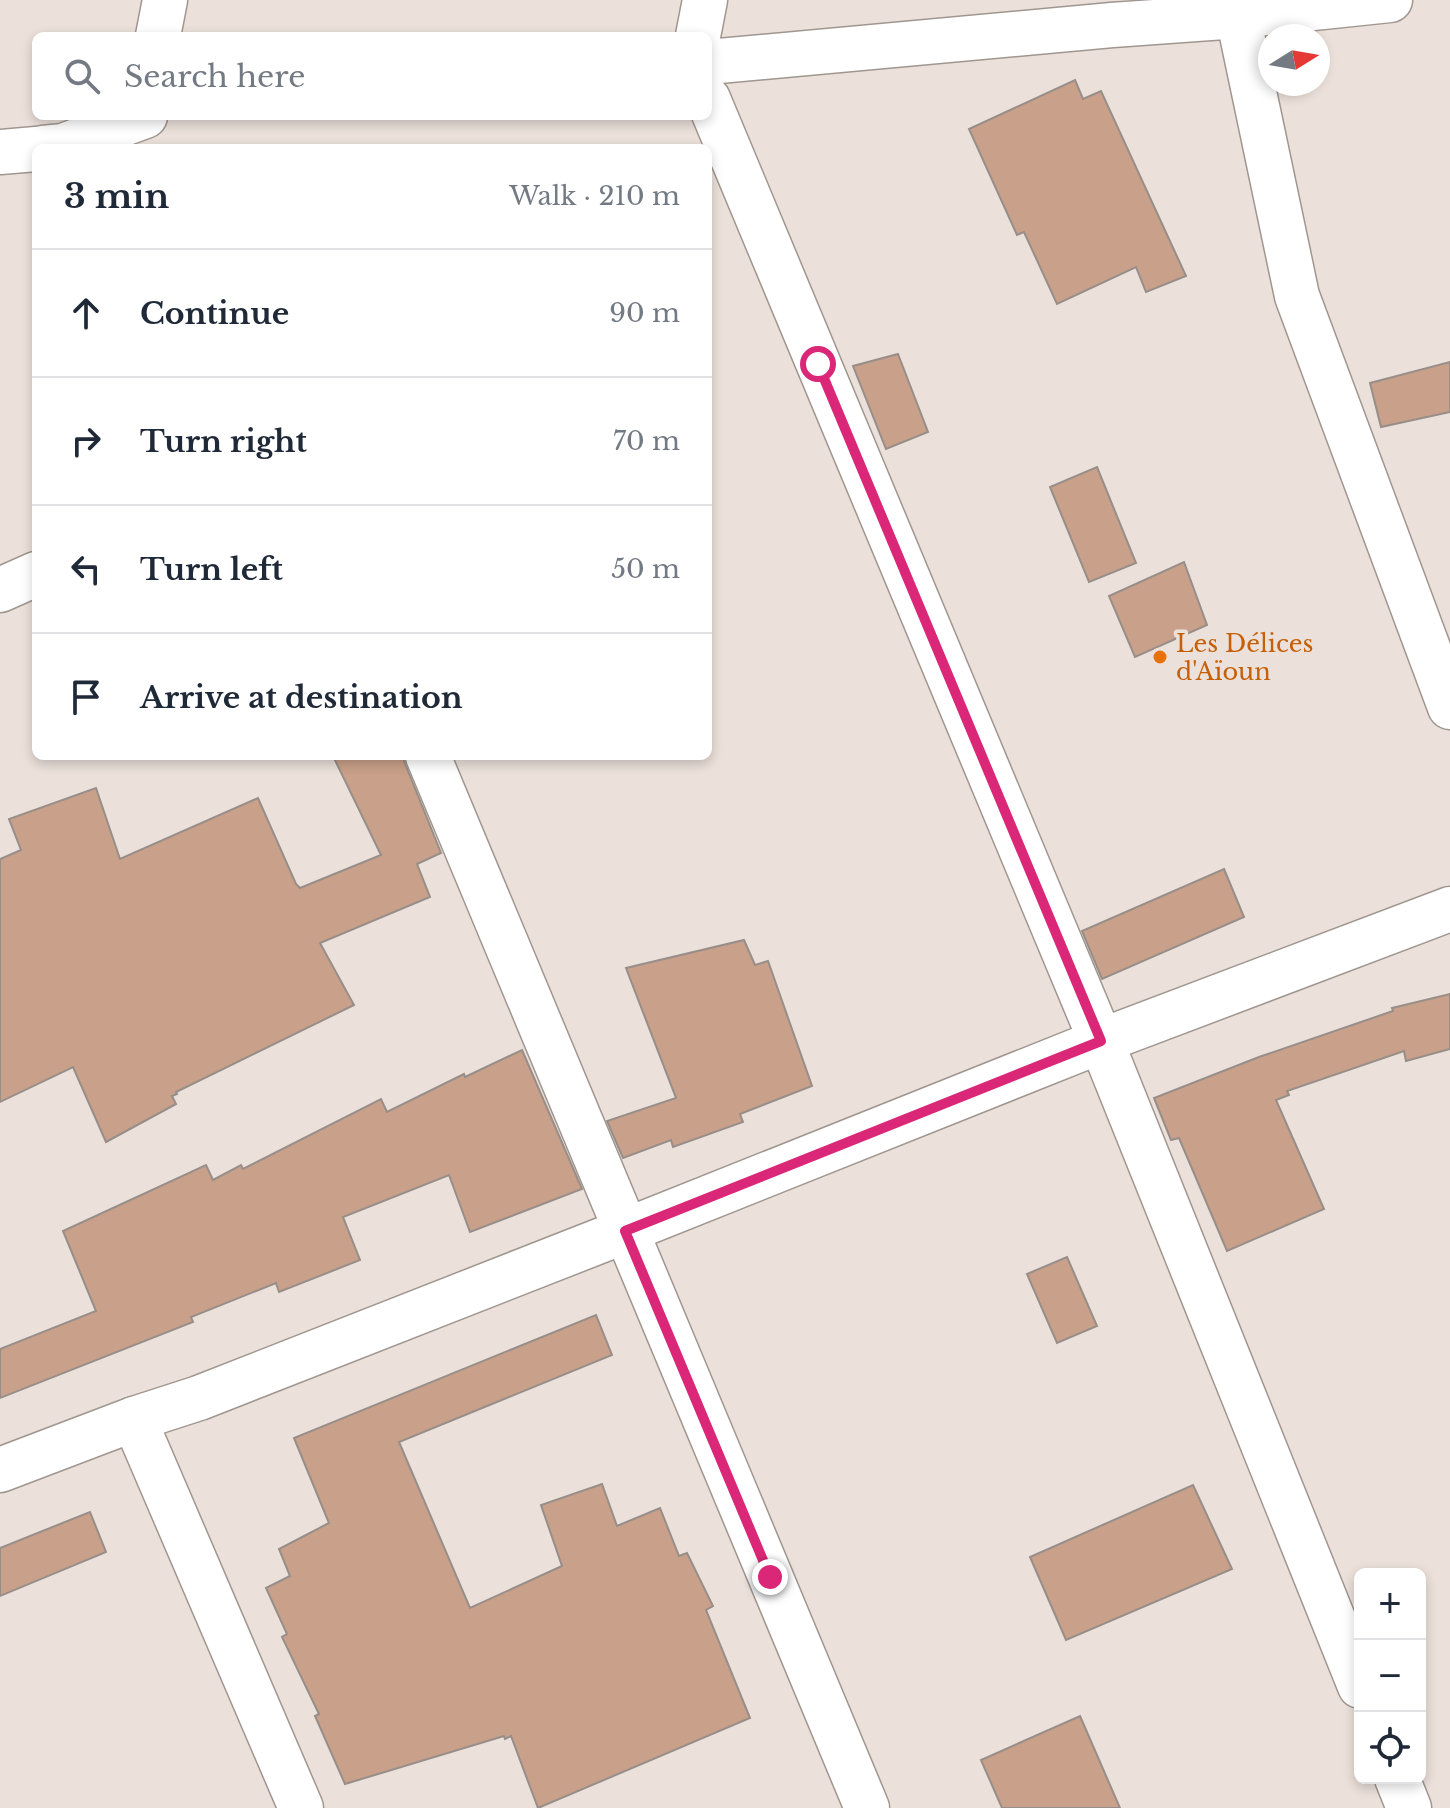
<!DOCTYPE html>
<meta charset="utf-8">
<style>
:root{--surface:#fff;--page:#f6f6f7;--text:#1f2937;--muted:#747a83;--line:#e0e1e3}
body{margin:0;font-family:"Libre Baskerville",serif;background:var(--page);color:var(--text)}
.controls{position:absolute;right:24px;bottom:24px;display:grid;overflow:hidden;border-radius:12px;box-shadow:0 4px 12px #0003}
.controls button{width:72px;height:72px;display:grid;place-items:center;padding:0;border:0;border-bottom:2px solid var(--line);background:var(--surface);color:var(--text);font:40px sans-serif}
.compass{position:absolute;left:1258px;top:24px;width:72px;height:72px;border-radius:50%;background:var(--surface);box-shadow:0 4px 12px #0003;rotate:79deg}
.stop{position:absolute;width:24px;height:24px;margin:-18px;border:6px solid #db2777;border-radius:50%;background:#fff}
.stop.end{background:#db2777;border-color:#fff;box-shadow:0 2px 8px #0008}
.list{margin:0;padding:0;list-style:none}
h2{display:flex;justify-content:space-between;align-items:center;height:104px;margin:0;padding:0 32px;font-size:34px}
h2 small{font-size:26px;font-weight:400;color:var(--muted)}
.list li{display:grid;grid-template-columns:52px 1fr auto;gap:24px;align-items:center;box-sizing:border-box;height:128px;padding:0 32px;border-top:2px solid var(--line)}
.list b{display:block;font-size:30px;white-space:nowrap}
.list em{font-size:26px;font-style:normal;color:var(--muted)}
.icon{flex:none;width:44px;height:44px;fill:none;stroke:currentColor;stroke-width:2;stroke-linecap:round;stroke-linejoin:round}
.map{position:relative;flex:none;width:1450px;height:1808px;overflow:hidden}
.search{position:absolute;background:var(--surface);box-shadow:0 4px 12px #0003;left:32px;top:32px;width:680px;height:88px;display:flex;align-items:center;gap:20px;box-sizing:border-box;padding:0 28px;border-radius:12px;color:var(--muted);font-size:30px}
.panel{position:absolute;background:var(--surface);box-shadow:0 4px 12px #0003;left:32px;top:144px;width:680px;height:616px;border-radius:12px}
.map>svg:first-child{display:block}
.building{fill:#c9a089;stroke:#988e89;stroke-width:2}
.lines{fill:none;stroke-linecap:round;stroke-linejoin:round}
.minor-casing{stroke:#a09690;stroke-width:47}
.primary-casing{stroke:#a09690;stroke-width:47}
.minor{stroke:#fff;stroke-width:44}
.primary{stroke:#fff;stroke-width:44}
.route{stroke:#db2777;stroke-width:10}
.food-dot{fill:#e8710a;stroke:#ebe0da;stroke-width:3}
.labels{text-anchor:middle;dominant-baseline:central;stroke-width:7;stroke-linejoin:round;paint-order:stroke}
.food-label{font-size:24px;fill:#c56008;stroke:#ebe0da;text-anchor:start}
</style>
<div class="map">
<svg width="1450" height="1808" viewBox="0 0 1450 1808">
<rect width="100%" height="100%" fill="#ebe0da"/>
<!-- building -->
<g class="building">
<polygon points="1075,80 1083,99 1101,91 1186,276 1146,292 1136,267 1057,304 1024,232 1017,235 969,129"/>
<polygon points="898,354 928,432 886,449 853,366"/>
<polygon points="1450,362 1450,412 1381,427 1370,383"/>
<polygon points="1097,467 1136,563 1089,582 1050,487"/>
<polygon points="1184,562 1207,625 1135,657 1109,596"/>
<polygon points="333,756 402,756 441,853 417,864 430,897 320,943 354,1005 176,1092 177,1094 172,1096 176,1104 106,1142 73,1067 0,1102 0,859 21,850 9,819 96,788 120,859 258,798 296,884 300,888 381,855"/>
<polygon points="1224,869 1244,917 1102,979 1082,931"/>
<polygon points="744,940 755,965 768,961 812,1086 740,1114 743,1122 673,1147 671,1140 623,1158 607,1121 676,1098 626,968"/>
<polygon points="1450,994 1450,1049 1406,1061 1404,1051 1287,1091 1289,1095 1276,1100 1324,1209 1227,1251 1179,1138 1171,1140 1154,1098 1259,1057 1393,1011 1392,1008"/>
<polygon points="522,1050 582,1189 470,1232 449,1175 343,1217 360,1260 279,1292 276,1283 191,1317 193,1322 0,1398 0,1349 96,1311 63,1231 206,1165 213,1180 241,1165 243,1169 381,1099 387,1112 464,1074 465,1077"/>
<polygon points="1067,1257 1097,1326 1057,1343 1027,1274"/>
<polygon points="596,1315 612,1355 399,1442 470,1608 562,1566 541,1505 602,1484 617,1526 660,1508 679,1556 687,1553 713,1606 706,1610 750,1718 538,1808 511,1736 505,1739 504,1736 345,1784 315,1716 319,1714 282,1637 287,1634 266,1588 290,1576 279,1549 329,1523 294,1438"/>
<polygon points="1193,1485 1232,1569 1066,1640 1030,1557"/>
<polygon points="90,1512 106,1552 0,1596 0,1548"/>
<polygon points="1080,1716 1120,1808 1002,1808 981,1760"/>
</g>
<g class="lines">
<defs>
<g id="minor">
<polyline points="1237,0 1238,16 1297,296 1450,707"/>
<polyline points="158,36 165,0"/>
<polyline points="698,36 705,0"/>
<polyline points="708,62 1112,25 1238,16 1390,0"/>
<polyline points="708,99 1101,1041 1360,1686"/>
<polyline points="43,148 63,146 145,116"/>
<polyline points="0,152 36,149"/>
<polyline points="0,590 36,574"/>
<polyline points="428,756 867,1808"/>
<polyline points="134,1419 301,1808"/>
<polyline points="1397,1778 1409,1808"/>
</g>
<polyline id="primary" points="0,1470 134,1419 199,1398 625,1231 1101,1041 1450,909"/>
</defs>
<!-- minor casing -->
<use href="#minor" class="minor-casing"/>
<!-- primary casing -->
<use href="#primary" class="primary-casing"/>
<!-- minor -->
<use href="#minor" class="minor"/>
<!-- primary -->
<use href="#primary" class="primary"/>
</g>
<g class="lines">
<!-- route -->
<polyline class="route" points="770,1577 625,1231 1101,1041 818,364"/>
</g>
<!-- markers -->
<circle class="food-dot" cx="1160" cy="657" r="8"/>
<g class="labels">
<!-- food labels -->
<g class="food-label">
<text x="1176" y="643">Les Délices<tspan x="1176" dy="28">d'Aïoun</tspan></text>
</g>
</g>
</svg>
<div class="controls">
<button>+</button>
<button>−</button>
<button><svg class="icon" aria-label="locate" viewBox="0 0 24 24"><circle cx="12" cy="12" r="6"/><path d="M12 2v4M12 18v4M2 12h4M18 12h4"/></svg></button>
</div>
<svg class="compass" viewBox="-18 -18 36 36"><path d="M0-13l5 13h-10z" fill="#e53935"/><path d="M0 13l5-13h-10z" fill="#747a83"/></svg>
<div class="stop" style="left:818px;top:364px"></div>
<div class="stop end" style="left:770px;top:1577px"></div>
<div class="search"><svg class="icon" aria-label="search" viewBox="0 0 24 24"><circle cx="10" cy="10" r="6"/><path d="M15 15l6 6"/></svg>Search here</div>
<section class="panel">
<h2>3 min<small>Walk · 210 m</small></h2>
<ul class="list">
<li><svg class="icon" aria-label="ahead" viewBox="0 0 24 24"><path d="M12 20V5M6 11l6-6 6 6"/></svg><div><b>Continue</b></div><em>90 m</em></li>
<li><svg class="icon" aria-label="right" viewBox="0 0 24 24"><path d="M7 20v-9h11M14 6l5 5-5 5"/></svg><div><b>Turn right</b></div><em>70 m</em></li>
<li><svg class="icon" aria-label="left" viewBox="0 0 24 24"><path d="M17 20v-9H6M10 6l-5 5 5 5"/></svg><div><b>Turn left</b></div><em>50 m</em></li>
<li><svg class="icon" aria-label="arrive" viewBox="0 0 24 24"><path d="M6 21V4h12l-3 4 3 4H6"/></svg><div><b>Arrive at destination</b></div></li>
</ul>
</section>
</div>
